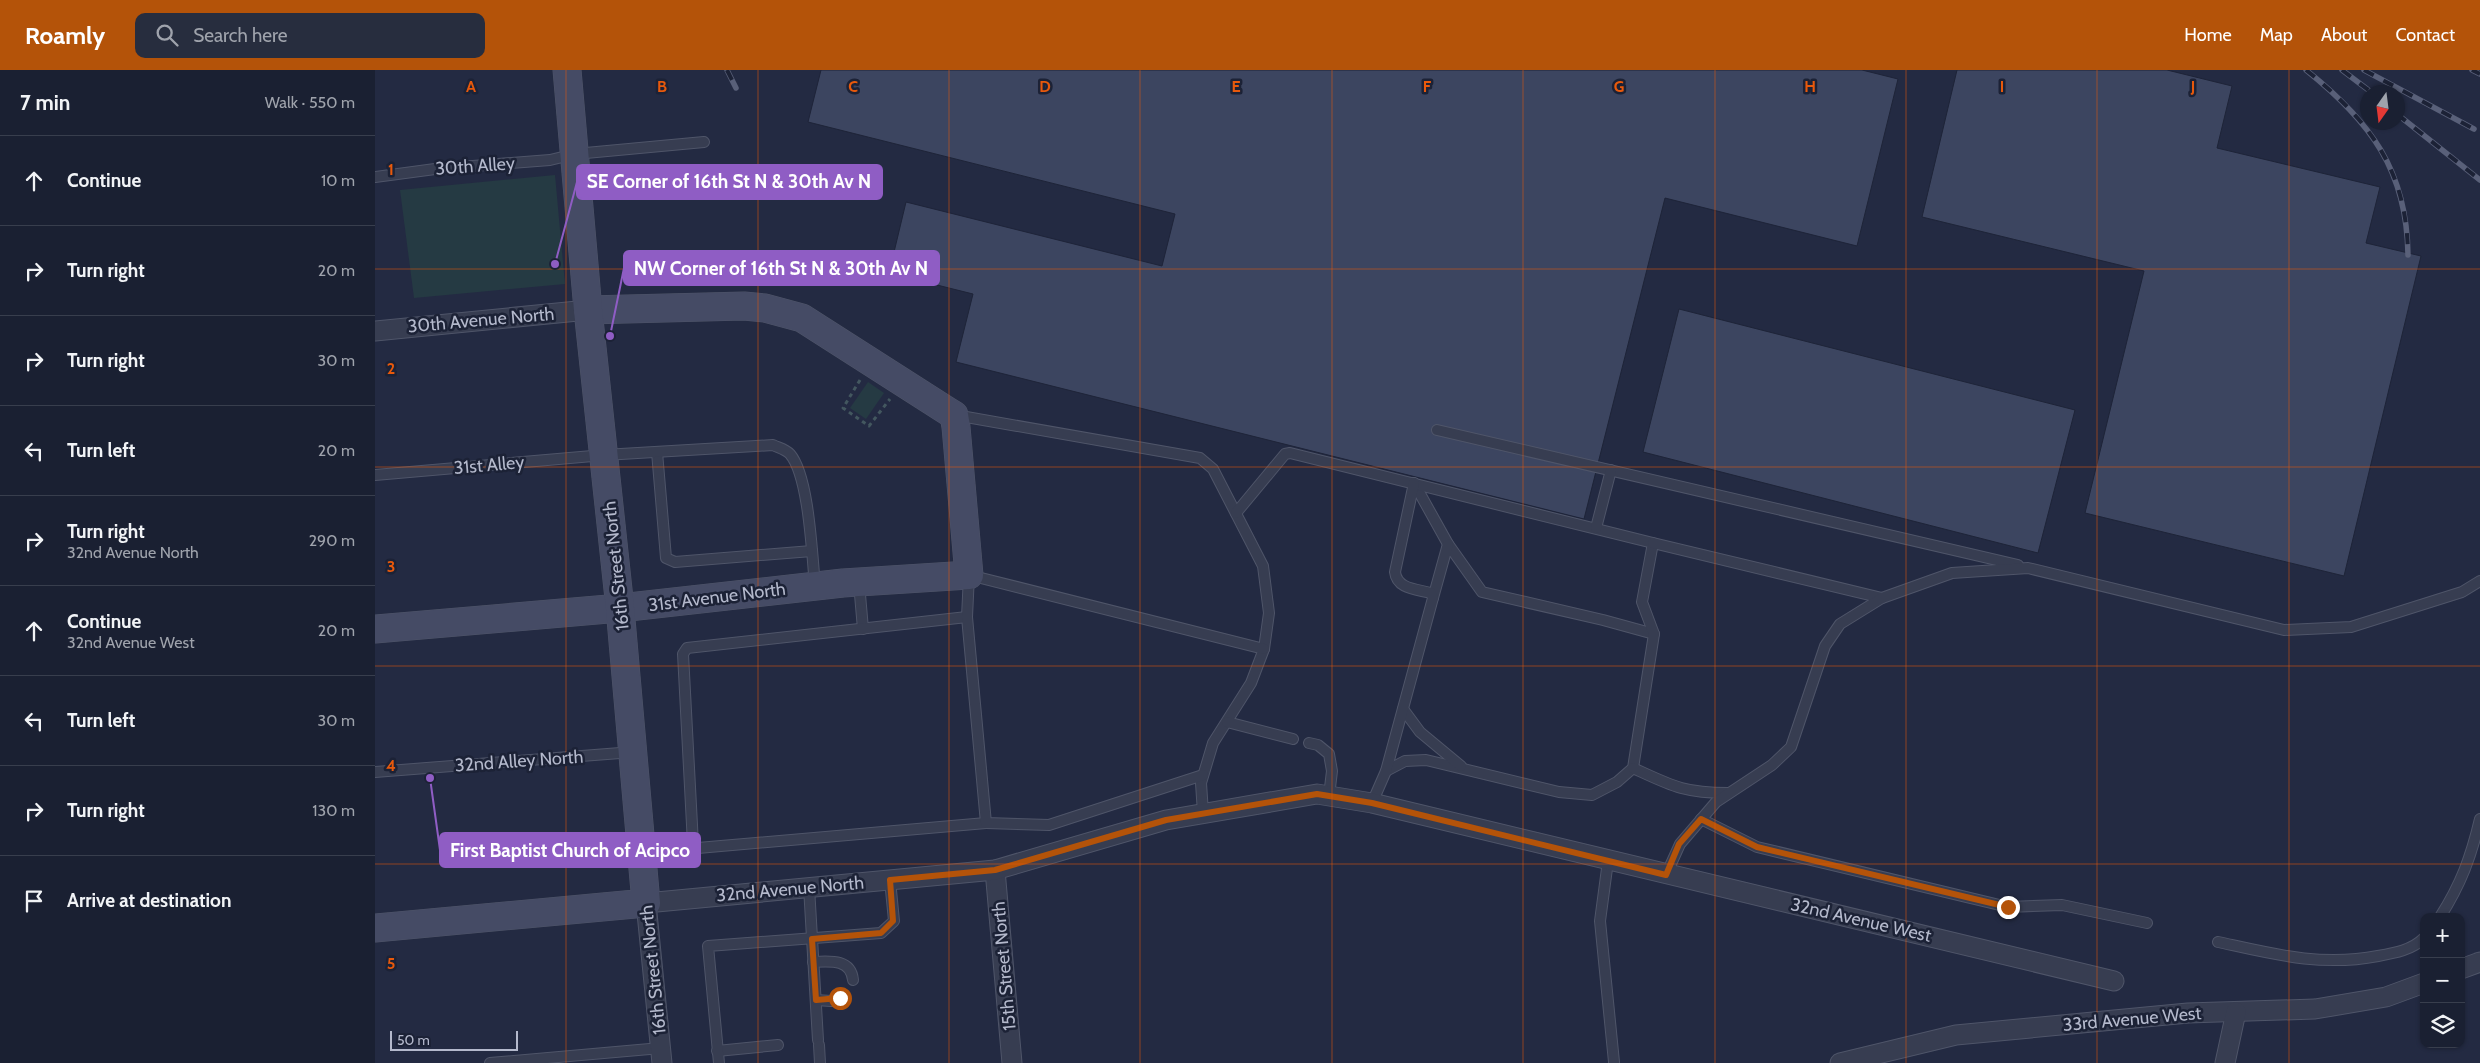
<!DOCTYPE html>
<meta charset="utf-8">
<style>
:root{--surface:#1a2032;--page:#272d3e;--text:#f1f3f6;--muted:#9fa3ac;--line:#383e4d;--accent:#b45309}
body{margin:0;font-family:Cabin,sans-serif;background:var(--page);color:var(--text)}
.controls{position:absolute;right:15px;bottom:15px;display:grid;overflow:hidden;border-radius:10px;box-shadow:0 1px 4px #0004}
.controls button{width:45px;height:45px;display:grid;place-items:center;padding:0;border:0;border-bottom:1px solid var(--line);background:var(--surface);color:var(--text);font:25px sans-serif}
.compass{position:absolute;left:1985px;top:15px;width:45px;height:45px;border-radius:50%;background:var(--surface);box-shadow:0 1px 4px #0004;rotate:194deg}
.scale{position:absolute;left:15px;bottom:12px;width:128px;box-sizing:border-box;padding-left:5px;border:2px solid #b4b9cc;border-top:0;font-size:14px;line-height:18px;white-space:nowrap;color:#b4b9cc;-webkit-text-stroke:4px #1c2236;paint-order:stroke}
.stop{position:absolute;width:15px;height:15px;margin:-11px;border:4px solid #b45309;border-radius:50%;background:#fff}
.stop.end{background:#b45309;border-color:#fff;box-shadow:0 1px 5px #0008}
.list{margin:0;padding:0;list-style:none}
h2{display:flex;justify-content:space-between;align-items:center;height:65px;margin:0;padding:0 20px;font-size:21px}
h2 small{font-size:16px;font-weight:400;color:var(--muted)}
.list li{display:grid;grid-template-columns:32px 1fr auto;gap:15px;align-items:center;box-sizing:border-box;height:90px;padding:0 20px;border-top:1px solid var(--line)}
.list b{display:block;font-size:19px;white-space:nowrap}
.list p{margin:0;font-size:16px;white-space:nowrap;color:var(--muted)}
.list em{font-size:16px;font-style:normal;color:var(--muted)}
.icon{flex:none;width:28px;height:28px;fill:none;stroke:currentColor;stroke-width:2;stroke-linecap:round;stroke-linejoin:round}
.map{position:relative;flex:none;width:2105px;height:993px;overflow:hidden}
header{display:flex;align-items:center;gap:30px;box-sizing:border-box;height:70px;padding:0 25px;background:var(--accent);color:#fff}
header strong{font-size:24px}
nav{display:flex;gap:28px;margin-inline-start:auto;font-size:18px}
.search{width:350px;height:45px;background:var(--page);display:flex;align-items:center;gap:12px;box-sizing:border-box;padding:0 18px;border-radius:10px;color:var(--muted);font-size:19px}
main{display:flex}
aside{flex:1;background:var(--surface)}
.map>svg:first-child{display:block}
.green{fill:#253a43}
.building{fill:#3c4560;stroke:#1e2438}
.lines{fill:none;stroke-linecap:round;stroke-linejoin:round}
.lane-casing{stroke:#4f5569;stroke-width:12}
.street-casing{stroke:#4f5569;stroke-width:21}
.secondary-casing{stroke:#4f5569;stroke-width:29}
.path{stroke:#43575f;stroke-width:3;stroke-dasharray:4 4;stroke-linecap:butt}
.lane{stroke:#373d51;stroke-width:10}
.street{stroke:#373d51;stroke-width:19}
.secondary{stroke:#454b65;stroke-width:28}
.rail-casing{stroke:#596079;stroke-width:5.5}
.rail{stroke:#1c2236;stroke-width:4;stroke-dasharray:11;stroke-linecap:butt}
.route{stroke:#b45309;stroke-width:6}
.grid{fill:none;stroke:#e8590c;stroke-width:1;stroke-opacity:0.55}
.labels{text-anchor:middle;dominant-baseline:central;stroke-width:5;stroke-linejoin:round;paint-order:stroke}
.street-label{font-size:18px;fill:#b4b9cc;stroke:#1c2236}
.grid-label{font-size:16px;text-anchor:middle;font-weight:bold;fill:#e8590c;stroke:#1c2236;stroke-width:5;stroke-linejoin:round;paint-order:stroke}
.leader{fill:none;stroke:#8f5dc4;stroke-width:2}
.callout-dot{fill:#8f5dc4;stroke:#1c2236;stroke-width:2}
.callout{fill:#8f5dc4;stroke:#8f5dc4;stroke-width:2}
.callout-label{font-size:19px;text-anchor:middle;font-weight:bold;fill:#fff}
</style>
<header>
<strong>Roamly</strong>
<div class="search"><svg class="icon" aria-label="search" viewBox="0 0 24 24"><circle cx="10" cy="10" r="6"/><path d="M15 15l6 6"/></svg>Search here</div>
<nav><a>Home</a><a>Map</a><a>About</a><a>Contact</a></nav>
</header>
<main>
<aside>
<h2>7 min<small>Walk · 550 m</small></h2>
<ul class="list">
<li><svg class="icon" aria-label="ahead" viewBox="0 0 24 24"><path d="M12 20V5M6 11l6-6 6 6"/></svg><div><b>Continue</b></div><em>10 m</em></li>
<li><svg class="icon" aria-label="right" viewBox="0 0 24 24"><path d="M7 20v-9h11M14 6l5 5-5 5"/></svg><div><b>Turn right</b></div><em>20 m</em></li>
<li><svg class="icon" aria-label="right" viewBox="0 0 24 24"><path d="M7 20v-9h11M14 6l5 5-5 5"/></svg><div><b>Turn right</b></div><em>30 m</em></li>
<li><svg class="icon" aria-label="left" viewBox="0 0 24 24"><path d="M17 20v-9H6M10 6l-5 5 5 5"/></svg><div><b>Turn left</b></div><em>20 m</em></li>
<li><svg class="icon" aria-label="right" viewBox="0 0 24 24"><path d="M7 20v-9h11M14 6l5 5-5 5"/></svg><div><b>Turn right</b><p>32nd Avenue North</p></div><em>290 m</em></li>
<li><svg class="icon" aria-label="ahead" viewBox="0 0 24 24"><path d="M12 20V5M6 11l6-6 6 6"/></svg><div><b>Continue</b><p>32nd Avenue West</p></div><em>20 m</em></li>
<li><svg class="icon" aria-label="left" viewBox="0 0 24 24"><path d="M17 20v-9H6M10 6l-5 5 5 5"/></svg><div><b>Turn left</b></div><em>30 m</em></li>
<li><svg class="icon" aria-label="right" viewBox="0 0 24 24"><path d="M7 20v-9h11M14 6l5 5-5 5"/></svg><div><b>Turn right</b></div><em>130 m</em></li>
<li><svg class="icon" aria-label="arrive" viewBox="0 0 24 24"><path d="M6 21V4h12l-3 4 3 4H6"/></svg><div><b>Arrive at destination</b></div></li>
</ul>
</aside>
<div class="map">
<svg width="2105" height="993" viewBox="0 0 2105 993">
<rect width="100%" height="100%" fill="#232a42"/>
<!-- green -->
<g class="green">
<polygon points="180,105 190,214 39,228 25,120"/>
<polygon points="493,312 509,323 491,349 475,338"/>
</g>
<!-- building -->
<g class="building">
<polygon points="446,0 1487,0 1523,9 1482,176 1290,128 1209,449 581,292 598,224 514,203 531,132 787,196 800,144 433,52"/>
<polygon points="1582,0 1792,0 1857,16 1842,78 2005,117 1991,173 2046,186 1969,506 1710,443 1769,201 1547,147"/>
<polygon points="1304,239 1700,340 1663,483 1268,382"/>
</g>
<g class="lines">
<defs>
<g id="lane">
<polyline points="0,107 60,99 175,90 200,84 329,72"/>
<polyline points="580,345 825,388 838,399 888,496 894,543 889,579 876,613 838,673 826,713 828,743"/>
<polyline points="1062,360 1643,495"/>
<polyline points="282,382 291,488 300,492 437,481"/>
<path d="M 0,405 L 229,385 L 398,375 C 404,378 410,379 415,384 C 434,406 437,485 440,516"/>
<polyline points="1039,413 1073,474 1107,522 1228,550 1279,564"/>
<polyline points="861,443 910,384 915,383 1278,473 1267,532 1279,564 1258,698 1242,712 1217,725 1184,722 1051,690 1030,691 1011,701"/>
<polyline points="1221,458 1236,400"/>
<polyline points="1278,473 1507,528"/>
<polyline points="484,513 488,559"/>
<polyline points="1058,528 1073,474"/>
<polyline points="592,547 312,578 308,584 318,774 323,778 611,753"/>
<polyline points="1028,639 1045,662 1086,696"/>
<polyline points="852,652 918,669"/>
<polyline points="934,673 943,675 954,684 957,701 954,726"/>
<path d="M 1258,698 C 1297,716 1309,723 1353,723"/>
<polyline points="0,702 258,682"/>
<polyline points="828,705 674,755 611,753 592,547 594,505 889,579"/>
<path d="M 997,733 L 1011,701 L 1058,528 L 1056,523 C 1041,519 1022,519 1020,502 L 1039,413"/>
<polyline points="1326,749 1382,777 1633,837 1687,835 1772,853"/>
<polyline points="1233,791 1225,851 1239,992"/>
<polyline points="1291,805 1305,774 1341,732 1397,695 1416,677 1450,576 1465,554 1507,528 1577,503 1653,498 1909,560 1976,557 2087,522 2105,511"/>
<polyline points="434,817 443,970"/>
<path d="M 2065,847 C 2086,814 2096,787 2105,749"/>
<path d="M 1843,872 C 1898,884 1946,897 2003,886 C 2020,883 2037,880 2049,868"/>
<path d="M 438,892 C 456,891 476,889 478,910"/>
<polyline points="441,930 456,931 465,928"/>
<polyline points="444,975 445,993"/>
<polyline points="342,981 403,975"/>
<polyline points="115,993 286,978"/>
<polyline points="344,993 333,876 506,863 519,851 515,810"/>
</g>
<g id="street">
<polyline points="0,261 213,240"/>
<polyline points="620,800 637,993"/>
<polyline points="2086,899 2105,892"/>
<polyline points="287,993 271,833 620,800 791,750 942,724 997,733 1739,911"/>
<polyline points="1465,993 1581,965 1813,943 1940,939 2011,927 2049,913"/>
<polyline points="1850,993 1861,942"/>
</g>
<g id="secondary">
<polyline points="0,559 245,538 468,513 594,505 581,357 579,345 574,342 427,248 390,238 369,236 213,240"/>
<polyline points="0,858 271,833 245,538 213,240 192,0"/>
</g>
</defs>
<!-- lane casing -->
<use href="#lane" class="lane-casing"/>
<!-- street casing -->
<use href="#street" class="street-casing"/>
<!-- secondary casing -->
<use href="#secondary" class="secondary-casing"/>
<!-- path -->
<polyline class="path" points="485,310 468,338 494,356 515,329"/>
<!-- lane -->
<use href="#lane" class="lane"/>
<!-- street -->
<use href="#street" class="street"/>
<!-- secondary -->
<use href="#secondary" class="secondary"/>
<defs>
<g id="rail">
<polyline points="352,0 361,18"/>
<path d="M 1931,0 C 1995,51 2032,100 2033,185"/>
<polyline points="1967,0 1996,22"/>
<polyline points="1989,0 2099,59"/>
<polyline points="2097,0 2105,4"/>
<polyline points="2022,44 2105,110"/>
</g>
</defs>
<!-- rail casing -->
<use href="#rail" class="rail-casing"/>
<!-- rail -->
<use href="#rail" class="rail"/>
</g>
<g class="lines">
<!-- route -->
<polyline class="route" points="465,928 441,930 437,869 506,863 518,851 515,810 620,800 791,750 942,724 997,733 1291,805 1304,774 1326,749 1382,777 1633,837"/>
</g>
<!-- grid -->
<path class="grid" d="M 191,0 L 191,993M 383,0 L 383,993M 574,0 L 574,993M 765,0 L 765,993M 957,0 L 957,993M 1148,0 L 1148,993M 1340,0 L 1340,993M 1531,0 L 1531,993M 1722,0 L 1722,993M 1914,0 L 1914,993M 0,199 L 2105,199M 0,397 L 2105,397M 0,596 L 2105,596M 0,794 L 2105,794"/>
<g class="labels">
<!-- street labels -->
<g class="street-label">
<text transform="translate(100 96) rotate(-4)">30th Alley</text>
<text transform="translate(106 250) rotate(-5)">30th Avenue North</text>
<text transform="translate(114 395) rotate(-5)">31st Alley</text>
<text transform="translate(241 496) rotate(-96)">16th Street North</text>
<text transform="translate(342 527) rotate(-7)">31st Avenue North</text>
<text transform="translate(144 691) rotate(-4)">32nd Alley North</text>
<text transform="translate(415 819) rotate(-5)">32nd Avenue North</text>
<text transform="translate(1486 850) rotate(13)">32nd Avenue West</text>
<text transform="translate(629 896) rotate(-95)">15th Street North</text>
<text transform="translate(278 900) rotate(-96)">16th Street North</text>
<text transform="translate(1757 949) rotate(-5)">33rd Avenue West</text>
</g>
</g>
<g class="grid-label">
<text x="96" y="22">A</text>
<text x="287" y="22">B</text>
<text x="478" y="22">C</text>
<text x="670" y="22">D</text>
<text x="861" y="22">E</text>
<text x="1052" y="22">F</text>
<text x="1244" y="22">G</text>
<text x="1435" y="22">H</text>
<text x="1627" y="22">I</text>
<text x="1818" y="22">J</text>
<text x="16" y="105">1</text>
<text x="16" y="304">2</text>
<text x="16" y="502">3</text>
<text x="16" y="701">4</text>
<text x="16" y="899">5</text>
</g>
<!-- callouts -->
<path class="leader" d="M180 194L202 112M235 266L249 198M55 708L65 780"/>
<g class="callout-dot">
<circle cx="180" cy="194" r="5"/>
<circle cx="235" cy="266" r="5"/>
<circle cx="55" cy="708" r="5"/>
</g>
<g class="callout">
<rect x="202" y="95" width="305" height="34" rx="5"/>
<rect x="249" y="181" width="315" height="34" rx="5"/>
<rect x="65" y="763" width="260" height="34" rx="5"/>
</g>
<g class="callout-label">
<text x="354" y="118">SE Corner of 16th St N &amp; 30th Av N</text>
<text x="406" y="205">NW Corner of 16th St N &amp; 30th Av N</text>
<text x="195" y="787">First Baptist Church of Acipco</text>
</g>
</svg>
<div class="controls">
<button>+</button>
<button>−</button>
<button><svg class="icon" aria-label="layers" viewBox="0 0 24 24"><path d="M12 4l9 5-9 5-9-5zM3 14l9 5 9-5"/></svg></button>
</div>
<svg class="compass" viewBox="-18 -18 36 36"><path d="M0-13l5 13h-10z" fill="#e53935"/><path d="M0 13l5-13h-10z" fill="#9fa3ac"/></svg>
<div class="scale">50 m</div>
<div class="stop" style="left:465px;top:928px"></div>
<div class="stop end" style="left:1633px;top:837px"></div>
</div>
</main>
